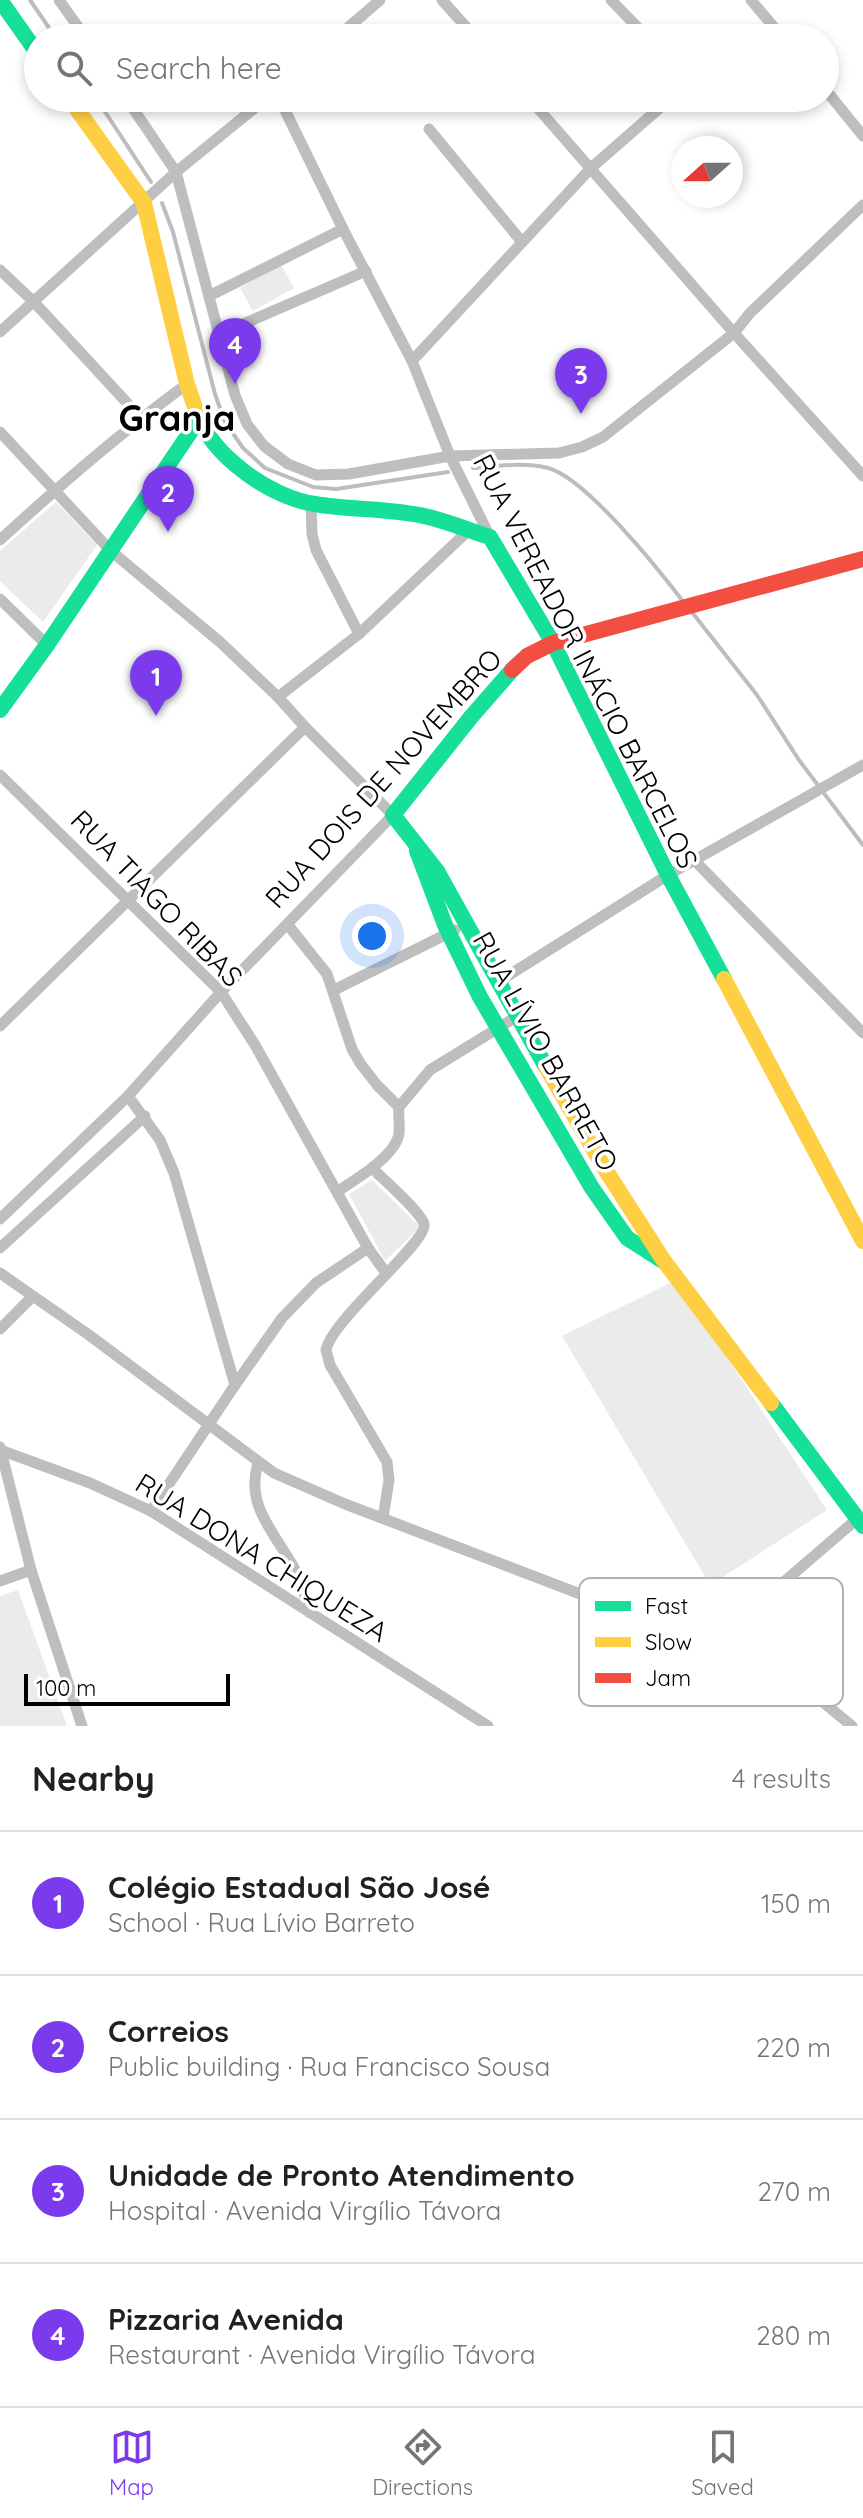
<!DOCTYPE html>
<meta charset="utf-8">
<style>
:root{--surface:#fff;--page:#f2f2f2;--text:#202124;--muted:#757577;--line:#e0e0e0;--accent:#7c3aed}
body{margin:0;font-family:Quicksand,sans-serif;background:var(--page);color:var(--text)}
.compass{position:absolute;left:671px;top:136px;width:72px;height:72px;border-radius:50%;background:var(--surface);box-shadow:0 4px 12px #0003;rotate:249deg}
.scale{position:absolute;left:24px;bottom:20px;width:206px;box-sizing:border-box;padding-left:8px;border:4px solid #000;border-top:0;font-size:22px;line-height:28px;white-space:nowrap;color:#000;-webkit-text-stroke:6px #fff;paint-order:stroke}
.you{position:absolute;left:372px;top:936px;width:28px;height:28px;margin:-20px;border:6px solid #fff;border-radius:50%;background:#1a73e8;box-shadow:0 0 0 12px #1a73e833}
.badge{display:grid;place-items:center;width:52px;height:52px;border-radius:50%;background:var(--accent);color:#fff;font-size:26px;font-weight:700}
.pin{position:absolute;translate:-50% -66px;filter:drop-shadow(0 2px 4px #0008)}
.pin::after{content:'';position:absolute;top:42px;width:28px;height:24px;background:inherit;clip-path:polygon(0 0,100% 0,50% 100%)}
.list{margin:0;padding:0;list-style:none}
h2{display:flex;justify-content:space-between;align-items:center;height:104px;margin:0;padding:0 32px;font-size:34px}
h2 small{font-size:26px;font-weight:400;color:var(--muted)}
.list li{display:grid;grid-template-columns:52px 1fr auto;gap:24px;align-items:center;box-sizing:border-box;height:144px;padding:0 32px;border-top:2px solid var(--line)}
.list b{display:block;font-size:30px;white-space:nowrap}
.list p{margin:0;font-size:26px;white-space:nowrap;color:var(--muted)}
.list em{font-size:26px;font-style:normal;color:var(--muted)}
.icon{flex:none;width:44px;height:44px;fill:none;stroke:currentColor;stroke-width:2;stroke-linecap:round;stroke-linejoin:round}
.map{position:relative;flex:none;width:863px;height:1726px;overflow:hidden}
.search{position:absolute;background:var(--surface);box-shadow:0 4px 12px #0003;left:24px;right:24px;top:24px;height:88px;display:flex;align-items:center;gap:20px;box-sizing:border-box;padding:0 28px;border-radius:44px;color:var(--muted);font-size:30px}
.sheet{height:680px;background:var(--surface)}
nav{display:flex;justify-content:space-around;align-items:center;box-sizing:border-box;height:112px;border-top:2px solid var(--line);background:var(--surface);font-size:22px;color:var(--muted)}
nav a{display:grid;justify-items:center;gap:4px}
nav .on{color:var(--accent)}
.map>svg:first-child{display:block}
.green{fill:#ebebeb}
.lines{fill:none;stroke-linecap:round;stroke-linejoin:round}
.stream{stroke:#bdbdbd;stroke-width:4}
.street{stroke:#bebebe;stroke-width:11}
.fast{stroke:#16e098;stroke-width:16}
.slow{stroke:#ffcf43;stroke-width:16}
.jam{stroke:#f24e42;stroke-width:16}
.labels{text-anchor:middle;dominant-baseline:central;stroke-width:7;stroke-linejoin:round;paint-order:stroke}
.street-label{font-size:28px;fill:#000;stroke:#fff}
.district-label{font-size:36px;font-weight:bold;fill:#000;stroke:#fff}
.key{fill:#fff;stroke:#b2b2b2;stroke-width:2}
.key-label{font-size:22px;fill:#000}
</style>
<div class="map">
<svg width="863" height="1726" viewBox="0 0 863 1726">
<rect width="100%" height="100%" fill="#fff"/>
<!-- green -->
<g class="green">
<polygon points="281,265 294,288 253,311 240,288"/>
<polygon points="56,502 97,545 43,622 0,581 0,551"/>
<polygon points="372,1180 420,1227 385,1261 349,1194"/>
<polygon points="676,1280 827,1510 710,1585 562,1336"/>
<polygon points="18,1590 67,1726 0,1726 0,1596"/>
</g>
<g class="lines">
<!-- stream -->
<g class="stream">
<polyline points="30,0 56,38"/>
<polyline points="96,98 151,182"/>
<polyline points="162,203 173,232 215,394 225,422 243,448 265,468 313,487 336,489 448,472"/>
<path d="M 473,468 C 498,466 524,462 548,468 C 586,478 660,571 685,604"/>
<polyline points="691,611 757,695 799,760 863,845"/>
</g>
<!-- street -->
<g class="street">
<polyline points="59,0 86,38"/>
<polyline points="442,0 476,38"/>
<polyline points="611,0 648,38"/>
<polyline points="751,0 783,38"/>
<polyline points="336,38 380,0"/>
<polyline points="825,89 863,136"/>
<polyline points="126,98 176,172 235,395 247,424 264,446 288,464 316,475 349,474 450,456 559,453 582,447 603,437 734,333 750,313 863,205"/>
<polyline points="279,98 343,229 412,361 450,456 490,537"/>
<polyline points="529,98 734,333 863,476"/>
<polyline points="429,129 522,242"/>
<polyline points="0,270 34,302 141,418"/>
<polyline points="209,296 343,229"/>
<polyline points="0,332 176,172 267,98"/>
<polyline points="220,334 366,271"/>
<polyline points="412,361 591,168 671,98"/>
<polyline points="0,432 111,551 220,642 278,697 305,727 393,815 221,992 128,1096 0,1219"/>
<polyline points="311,504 312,534 316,550 359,634"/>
<path d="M 0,540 C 60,485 121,432 187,384"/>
<polyline points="0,599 47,645"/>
<polyline points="278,697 359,634 470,529"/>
<polyline points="0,775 221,992 255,1045 368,1248 386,1273"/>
<polyline points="695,861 863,1033"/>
<polyline points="288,925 327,974 352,1049 360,1063 377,1085 399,1107"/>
<polyline points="498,982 668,875 863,765"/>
<polyline points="334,990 455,930"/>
<polyline points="0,1026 305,727"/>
<polyline points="128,1096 160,1140 174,1173 235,1385"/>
<path d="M 373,1169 C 384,1180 420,1211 424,1224 C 429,1241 332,1319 326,1350 L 330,1365 L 387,1462 L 389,1480 L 383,1518"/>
<path d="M 338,1191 C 355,1180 397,1155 399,1133 C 400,1125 398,1116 399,1107 L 430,1070 L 516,1017"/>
<polyline points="0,1248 145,1116"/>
<polyline points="0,1273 89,1335 274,1473 345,1504 716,1646 788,1680 813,1694 852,1726"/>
<polyline points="0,1329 32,1297"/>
<polyline points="0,1447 31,1570 82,1726"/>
<polyline points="0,1450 90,1483 151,1511 488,1726"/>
<path d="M 258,1463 C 245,1505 274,1532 293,1566 C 301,1581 305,1597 310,1613"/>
<polyline points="151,1511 235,1385 282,1318 316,1283 368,1248"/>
<polyline points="0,1581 31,1570"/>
<polyline points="716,1646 749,1612 857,1519"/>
</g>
<!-- fast -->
<g class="fast">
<polyline points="0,0 38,54"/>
<path d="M 197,413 C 212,456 271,498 315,504 C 349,510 385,508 419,515 C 443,519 467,530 490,537 L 553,643 L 668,875 L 724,979"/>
<polyline points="512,670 471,717 393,815 437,871 546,1067"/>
<polyline points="0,710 47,645 199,419"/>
<polyline points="417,851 445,925 480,997 592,1188 627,1238 663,1261"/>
<polyline points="771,1403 863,1526"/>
</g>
<!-- slow -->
<g class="slow">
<polyline points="69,98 144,203 187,384 197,413"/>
<polyline points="724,979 863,1241"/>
<polyline points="546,1067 605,1169 664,1261 771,1403"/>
</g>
<!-- jam -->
<polyline class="jam" points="512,670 527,656 553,643 863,559"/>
</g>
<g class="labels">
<!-- street labels -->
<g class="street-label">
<text transform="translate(586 661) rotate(63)">RUA VEREADOR INÁCIO BARCELOS</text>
<text transform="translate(383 778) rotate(-48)">RUA DOIS DE NOVEMBRO</text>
<text transform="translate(157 898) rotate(46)">RUA TIAGO RIBAS</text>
<text transform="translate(546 1051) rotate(61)">RUA LÍVIO BARRETO</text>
<text transform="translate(262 1557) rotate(32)">RUA DONA CHIQUEZA</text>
</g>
<!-- district labels -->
<g class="district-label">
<text x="177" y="417">Granja</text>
</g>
</g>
<!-- legend -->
<rect x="579" y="1578" width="264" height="128" rx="12" class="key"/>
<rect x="595" y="1601" width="36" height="10" fill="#16e098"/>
<rect x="595" y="1637" width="36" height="10" fill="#ffcf43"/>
<rect x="595" y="1673" width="36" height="10" fill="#f24e42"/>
<g class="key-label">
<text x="645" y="1614">Fast</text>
<text x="645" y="1650">Slow</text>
<text x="645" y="1686">Jam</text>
</g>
</svg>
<svg class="compass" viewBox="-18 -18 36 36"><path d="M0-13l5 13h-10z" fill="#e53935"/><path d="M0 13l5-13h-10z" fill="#757577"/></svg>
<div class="scale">100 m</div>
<div class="you"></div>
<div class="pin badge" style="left:156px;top:716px">1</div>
<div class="pin badge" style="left:168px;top:532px">2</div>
<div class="pin badge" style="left:581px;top:414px">3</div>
<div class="pin badge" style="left:235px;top:384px">4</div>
<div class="search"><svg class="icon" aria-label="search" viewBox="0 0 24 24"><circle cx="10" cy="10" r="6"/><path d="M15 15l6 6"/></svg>Search here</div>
</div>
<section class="sheet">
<h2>Nearby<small>4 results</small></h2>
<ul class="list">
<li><span class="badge">1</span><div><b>Colégio Estadual São José</b><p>School · Rua Lívio Barreto</p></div><em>150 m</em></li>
<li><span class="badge">2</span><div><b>Correios</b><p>Public building · Rua Francisco Sousa</p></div><em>220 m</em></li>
<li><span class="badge">3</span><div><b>Unidade de Pronto Atendimento</b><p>Hospital · Avenida Virgílio Távora</p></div><em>270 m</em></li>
<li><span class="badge">4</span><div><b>Pizzaria Avenida</b><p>Restaurant · Avenida Virgílio Távora</p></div><em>280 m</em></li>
</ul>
</section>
<nav>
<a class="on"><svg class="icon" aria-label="map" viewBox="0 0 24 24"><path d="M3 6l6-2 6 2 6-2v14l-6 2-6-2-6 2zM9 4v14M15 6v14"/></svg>Map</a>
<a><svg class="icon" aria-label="directions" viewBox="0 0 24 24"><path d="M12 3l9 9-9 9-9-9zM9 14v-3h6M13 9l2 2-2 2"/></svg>Directions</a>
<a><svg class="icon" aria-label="saved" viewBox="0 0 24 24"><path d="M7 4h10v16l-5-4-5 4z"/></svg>Saved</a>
</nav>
